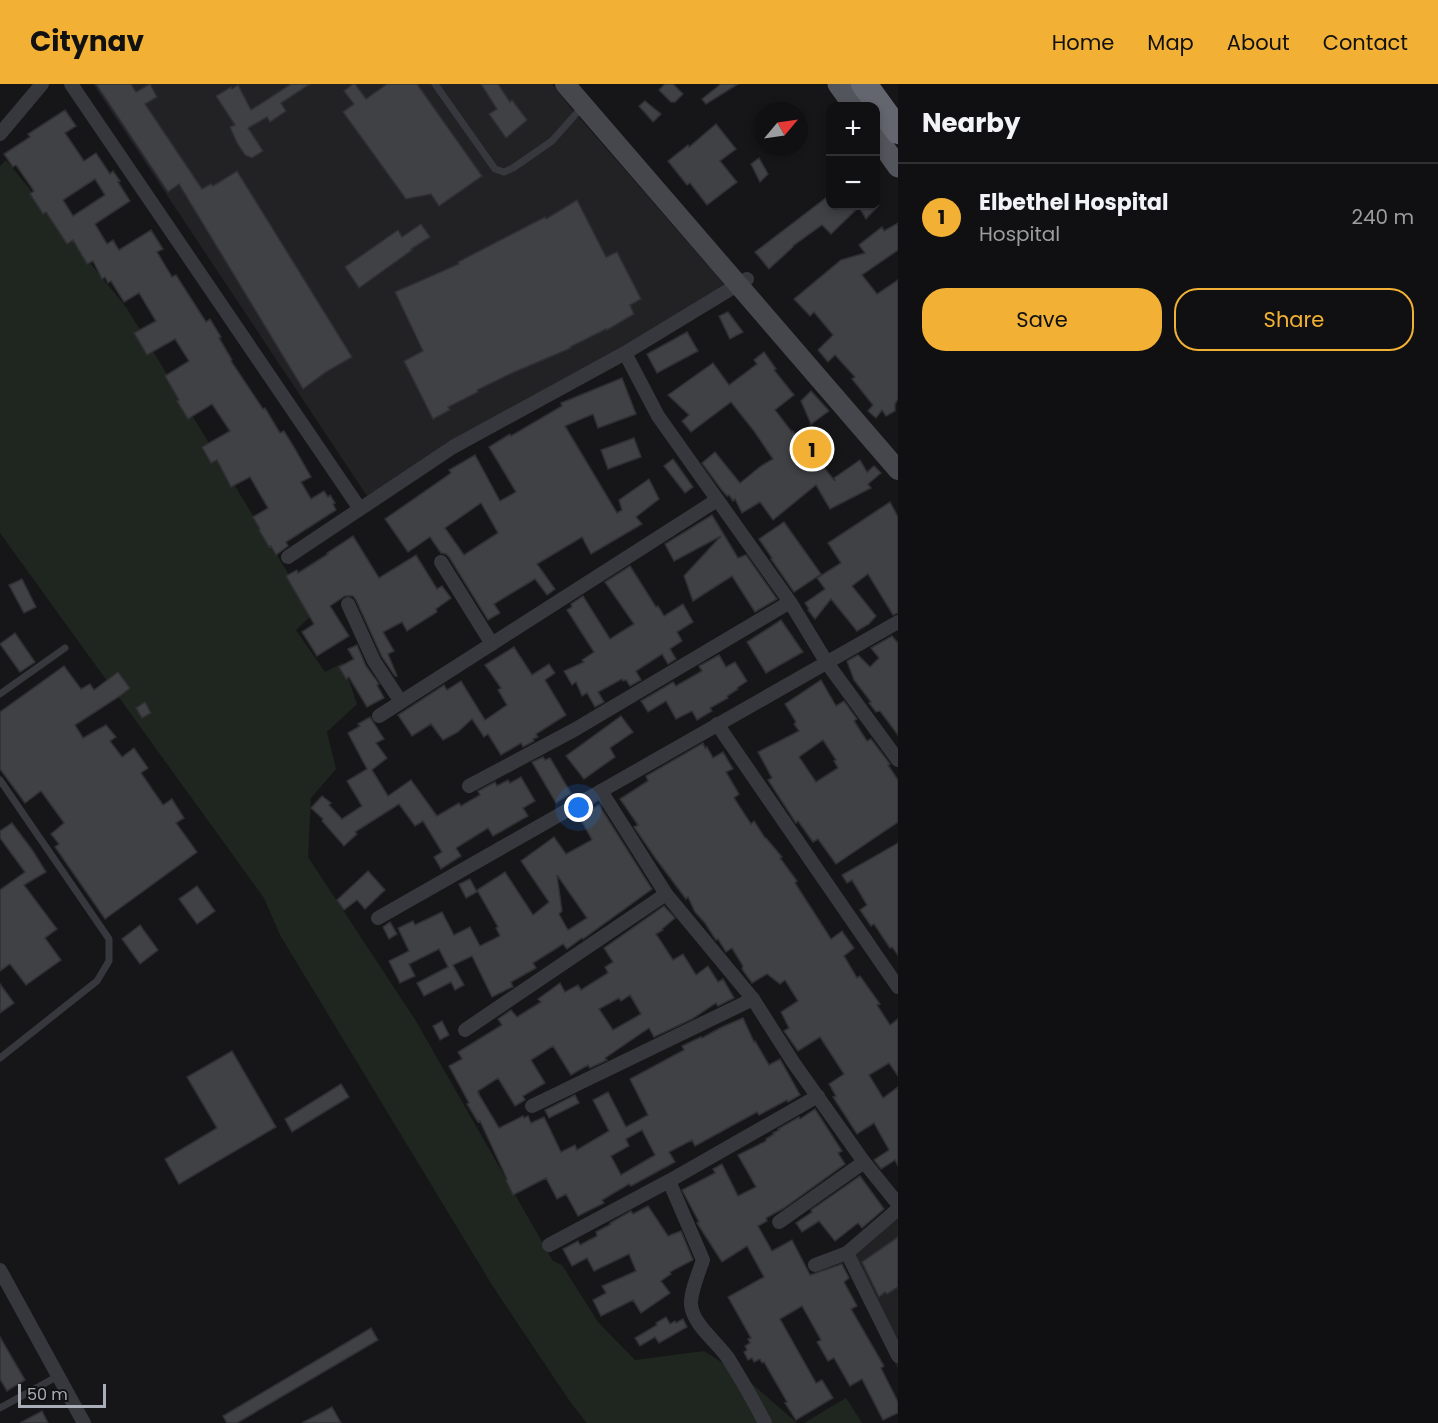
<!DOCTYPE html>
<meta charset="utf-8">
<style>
:root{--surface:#101012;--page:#19191b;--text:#f1f3f6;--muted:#9c9d9f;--line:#303032;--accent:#f2b134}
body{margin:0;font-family:Poppins,sans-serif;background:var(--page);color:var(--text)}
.controls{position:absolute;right:18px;top:18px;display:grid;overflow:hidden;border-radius:12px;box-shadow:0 3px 9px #0003}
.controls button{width:54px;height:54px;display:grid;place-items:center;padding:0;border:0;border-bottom:2px solid var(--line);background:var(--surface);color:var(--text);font:30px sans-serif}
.compass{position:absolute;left:754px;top:18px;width:54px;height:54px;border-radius:50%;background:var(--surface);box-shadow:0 3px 9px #0003;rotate:61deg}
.scale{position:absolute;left:18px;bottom:15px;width:88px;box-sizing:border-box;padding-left:6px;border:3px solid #a8adb8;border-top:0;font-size:16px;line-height:21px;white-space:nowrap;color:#a8adb8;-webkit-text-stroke:4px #111113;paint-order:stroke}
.you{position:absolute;left:579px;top:724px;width:21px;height:21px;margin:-15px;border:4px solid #fff;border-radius:50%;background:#1a73e8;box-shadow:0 0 0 9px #1a73e833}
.badge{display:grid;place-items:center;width:39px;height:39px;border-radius:50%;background:var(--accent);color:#111;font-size:20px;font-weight:700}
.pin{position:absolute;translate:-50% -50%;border:3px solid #fff;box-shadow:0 2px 6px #0006}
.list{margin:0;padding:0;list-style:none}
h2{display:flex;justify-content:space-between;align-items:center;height:78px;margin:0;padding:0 24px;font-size:26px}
h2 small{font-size:20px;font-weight:400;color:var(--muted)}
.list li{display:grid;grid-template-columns:39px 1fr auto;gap:18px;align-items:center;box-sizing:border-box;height:108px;padding:0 24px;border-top:2px solid var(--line)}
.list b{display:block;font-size:22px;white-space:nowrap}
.list p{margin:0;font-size:20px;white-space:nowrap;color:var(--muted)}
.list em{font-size:20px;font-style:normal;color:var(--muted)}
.actions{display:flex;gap:12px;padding:18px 24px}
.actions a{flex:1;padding:14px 0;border:2px solid var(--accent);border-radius:24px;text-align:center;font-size:21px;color:var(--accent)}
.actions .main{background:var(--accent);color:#111}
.map{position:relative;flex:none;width:898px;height:1339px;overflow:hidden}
header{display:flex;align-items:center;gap:36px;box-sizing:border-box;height:84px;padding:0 30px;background:var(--accent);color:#111}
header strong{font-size:28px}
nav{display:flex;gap:33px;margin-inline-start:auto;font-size:21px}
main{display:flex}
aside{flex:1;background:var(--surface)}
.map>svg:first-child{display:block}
.built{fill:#222225}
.green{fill:#1e261f}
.building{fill:#404145;stroke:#303034;stroke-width:1.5;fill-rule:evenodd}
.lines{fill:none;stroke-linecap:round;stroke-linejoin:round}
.lane{stroke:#37383d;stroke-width:7}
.street{stroke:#37383d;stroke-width:14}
.secondary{stroke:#45474d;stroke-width:20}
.primary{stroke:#53555c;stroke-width:21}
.highway{stroke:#63666e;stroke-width:26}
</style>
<header>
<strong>Citynav</strong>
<nav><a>Home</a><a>Map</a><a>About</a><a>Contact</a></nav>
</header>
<main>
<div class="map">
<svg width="898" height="1339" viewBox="0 0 898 1339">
<rect width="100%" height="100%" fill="#161618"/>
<!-- built -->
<g class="built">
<polygon points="93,0 552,0 571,24 732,209 367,412"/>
<polygon points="898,1128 898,1285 842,1174"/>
</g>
<!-- green -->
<g class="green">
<polygon points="6,76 126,223 313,530 296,546 325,588 343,579 357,620 327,648 336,685 311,714 308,773 416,937 553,1177 562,1181 598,1238 635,1276 704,1267 742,1291 797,1339 587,1339 571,1319 492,1201 280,851 264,814 0,449 0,82"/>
<polygon points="846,1314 862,1339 804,1339"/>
</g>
<!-- building -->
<g class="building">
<polygon points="96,0 131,0 136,8 150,0 157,13 145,20 202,105 211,100 213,102 237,87 352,273 326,288 303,305 179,100 168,108"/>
<polygon points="291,0 310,0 281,19 286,27 270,38 267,33 248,44 263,67 252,74 245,71 237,59 230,43 235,41 216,12 231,3 232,5 238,1 251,26"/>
<polygon points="353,0 355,0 366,15 387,0 417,0 482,92 439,122 431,110 406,115 343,28 354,20 344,7"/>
<polygon points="481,0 498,0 510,18 512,16 527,36 506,54 489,30 497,25"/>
<polygon points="665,0 673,0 683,10 675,18 671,18 659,6"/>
<polygon points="721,0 738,0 706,20 702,15"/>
<polygon points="645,17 661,30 653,38 639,22"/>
<path d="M 65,26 L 76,42 L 65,49 L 84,77 L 96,69 L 110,90 L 113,87 L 120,97 L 118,98 L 130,117 L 95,140 L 107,160 L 113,156 L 119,166 L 151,146 L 163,165 L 157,168 L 172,193 L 176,191 L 206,238 L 210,235 L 221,253 L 219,254 L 232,276 L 231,277 L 263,325 L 265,324 L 280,349 L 284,347 L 295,365 L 311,393 L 301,398 L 311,415 L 324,407 L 328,413 L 330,411 L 335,419 L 333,420 L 336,426 L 286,458 L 288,462 L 276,471 L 271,462 L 269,463 L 259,446 L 260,445 L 253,433 L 268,424 L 250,393 L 231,403 L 217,376 L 211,379 L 202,363 L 230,347 L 212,320 L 188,335 L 177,317 L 179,316 L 165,292 L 189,277 L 175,255 L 147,271 L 134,249 L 156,237 L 139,209 L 124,218 L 111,197 L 108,199 L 105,193 L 102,195 L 93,177 L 87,180 L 73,156 L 67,160 L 46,128 L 43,130 L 30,110 L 34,107 L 16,81 L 13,83 L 4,70 L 30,53 L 28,50 ZM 95,95 L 105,111 L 73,132 L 63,116 Z"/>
<polygon points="716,40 736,65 720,77 737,98 707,121 690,99 687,101 668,77 688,61 689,63"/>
<polygon points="759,74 768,90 760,98 751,80"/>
<polygon points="831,110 831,122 878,122 866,135 859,123 831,150 822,141 793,162 793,163 769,185 755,168"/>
<polygon points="577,116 606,173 617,168 641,215 630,221 634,230 607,246 606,245 570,263 571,264 512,289 477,306 478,308 448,323 450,326 433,335 404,277 423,267 395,208 459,180 458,178 545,133 546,135"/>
<polygon points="898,139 898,166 862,191 877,210 898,196 898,315 895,320 895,327 886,332 882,326 876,334 868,327 873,321 852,295 855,293 835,271 828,278 818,266 833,251 814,228 810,232 794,215 841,176 865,169 859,161 882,143 884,147"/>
<polygon points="421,140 430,153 411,165 412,166 359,204 345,183 398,146 402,153"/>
<polygon points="728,228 743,248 730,255 719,232"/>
<polygon points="687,248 698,267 657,289 647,270"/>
<polygon points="764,268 776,285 774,286 794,311 775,326 792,348 793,347 812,379 817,375 835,397 834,394 860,376 867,388 874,382 881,389 868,400 871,404 830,425 816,401 773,436 760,418 742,429 735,415 733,417 729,411 727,412 721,405 702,379 715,368 740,399 761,382 773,375 754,347 731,318 691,348 682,337 689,331 668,311 713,279 729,301 757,280 754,276"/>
<path d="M 622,294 L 636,330 L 598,344 L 593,330 L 565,342 L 617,429 L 622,426 L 619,416 L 649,395 L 659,415 L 636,433 L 642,440 L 591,470 L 582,453 L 537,480 L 555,505 L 547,511 L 535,495 L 494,520 L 500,529 L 488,536 L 449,473 L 446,470 L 441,469 L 430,453 L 408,468 L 385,435 L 451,389 L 449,386 L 475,371 L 500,417 L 516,408 L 489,363 L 510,350 L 511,352 L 562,322 L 561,319 ZM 481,419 L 498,449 L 464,471 L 445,444 Z"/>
<polygon points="811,307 829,327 811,340 801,317"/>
<polygon points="634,354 641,373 608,385 601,366"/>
<polygon points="673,375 693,403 685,409 664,382"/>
<polygon points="890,418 898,433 898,529 893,531 868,490 852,502 876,532 869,540 857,547 831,515 815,535 808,526 809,525 805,519 825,505 817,494 841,479 828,459"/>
<polygon points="712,431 738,474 746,471 777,515 755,528 732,492 693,517 684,492 721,452 674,477 665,460"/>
<polygon points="784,438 821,490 794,508 771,475 772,474 759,455"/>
<polygon points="353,452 379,494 416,471 437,505 442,502 451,514 436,525 437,528 407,547 402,538 383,548 394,567 388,570 397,592 395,592 382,573 356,516 353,512 345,512 330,522 349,552 317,572 302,548 314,540 286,492 297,486 298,489 328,470 327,469"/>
<polygon points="630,482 656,523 658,522 664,532 683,520 693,538 677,548 682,557 670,565 676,575 668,580 662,570 636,587 641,596 630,602 626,596 623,597 622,595 598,608 604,618 595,623 587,609 582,612 576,598 572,601 564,587 584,578 582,576 594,568 567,526 572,523 571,520 583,512 610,555 634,540 605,498"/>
<polygon points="22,495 36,523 24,529 9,501"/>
<polygon points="781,536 803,568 766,589 747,558"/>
<polygon points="15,549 35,578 20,588 0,560"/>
<polygon points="892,552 898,559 898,651 880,627 876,628 869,619 871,618 854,596 847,577 858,571 870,583 879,574 871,564"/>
<polygon points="357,561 366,582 379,600 377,601 384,614 367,623 349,593 346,595 339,583 354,575 348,565"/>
<polygon points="514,563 532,591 549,580 555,589 545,596 566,631 536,650 538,653 533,655 534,657 523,663 521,659 501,671 488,650 484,653 472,635 458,648 443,656 431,640 412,652 398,631 444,601 447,606 461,597 485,636 507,621 498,606 501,604 485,581"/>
<polygon points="719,571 726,583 735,578 747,597 737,604 738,605 727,612 728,614 710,624 712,627 697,636 692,627 676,635 666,617 648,628 641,617 673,598 676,602 702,587 699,582"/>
<polygon points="64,582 81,605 90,600 94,606 118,588 130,604 120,612 75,641 83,654 106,641 116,653 110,657 122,673 134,664 148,684 141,689 163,721 172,715 184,734 176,739 197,768 105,835 55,763 59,760 51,750 64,739 41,707 25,719 0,685 0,628"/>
<path d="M 821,596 L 836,622 L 844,617 L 857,635 L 854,637 L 867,657 L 871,655 L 890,680 L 888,681 L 898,696 L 898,738 L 836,780 L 818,755 L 813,758 L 798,737 L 796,739 L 768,696 L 772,694 L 758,668 L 799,647 L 794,640 L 796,638 L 785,620 ZM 823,656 L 836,676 L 834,677 L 838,684 L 816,698 L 799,673 Z"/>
<polygon points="145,618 151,629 142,634 136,624"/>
<polygon points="621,632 633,648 610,664 615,673 584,695 566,672"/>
<polygon points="370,633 384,655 376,659 387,674 372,686 388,712 411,696 437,732 459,719 461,722 480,711 478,707 495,698 497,702 508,696 510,699 521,693 535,717 523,724 528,732 493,752 488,744 456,764 461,772 441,785 434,773 442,768 423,737 415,742 399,720 355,748 357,750 344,762 322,737 323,735 311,724 322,712 331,719 329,721 342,735 362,722 347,697 367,685 348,649 360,642 358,640"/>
<polygon points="703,659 705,664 707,663 713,674 723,668 733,685 726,688 739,710 734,714 751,740 754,737 765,754 766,754 782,773 780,774 797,797 795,799 831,855 842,847 854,864 844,872 857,894 860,892 880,920 877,921 890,941 898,935 898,992 889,979 869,991 883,1014 898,1003 898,1082 895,1076 881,1085 874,1076 889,1066 874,1039 857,1050 833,1013 836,1012 829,1000 844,990 820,953 798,967 784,947 789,944 781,928 798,917 785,896 780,900 767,890 752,899 742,885 743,882 732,864 726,868 718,855 716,856 705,839 695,828 688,813 686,815 656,775 634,743 638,741 620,715 648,697 646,692"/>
<polygon points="543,673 545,676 550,674 571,709 556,719 532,678"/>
<path d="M 599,721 L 652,805 L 583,855 L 582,854 L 567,865 L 563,860 L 533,879 L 536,884 L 511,898 L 513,903 L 512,903 L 492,913 L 472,872 L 453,881 L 464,901 L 455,906 L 451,898 L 424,912 L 417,899 L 448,883 L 439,865 L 409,880 L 415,892 L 400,899 L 389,877 L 409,867 L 398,844 L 413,837 L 415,841 L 442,828 L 454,851 L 470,843 L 480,862 L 500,852 L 496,844 L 498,843 L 477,806 L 505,788 L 533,831 L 549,818 L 521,777 L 554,753 L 566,770 L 592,756 L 579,732 ZM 557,791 L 587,834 L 568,846 L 559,830 L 562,827 Z"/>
<polygon points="12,739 33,767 46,788 24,801 57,845 45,854 61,876 26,901 10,880 0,887 0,806 25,788 0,754 0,747"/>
<polygon points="898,759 898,871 892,863 890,864 874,840 871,842 860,826 867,821 852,796 847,799 842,791"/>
<polygon points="368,787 385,806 365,825 357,816 344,826 337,816"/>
<polygon points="470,795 477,808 466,814 459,800"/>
<polygon points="197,802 215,827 197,840 179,815"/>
<path d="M 664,822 L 675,834 L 662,845 L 663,846 L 656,850 L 673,876 L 683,870 L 696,891 L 708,882 L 718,898 L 723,895 L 734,914 L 718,922 L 716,919 L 692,935 L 654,953 L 649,944 L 605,974 L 607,976 L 590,984 L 588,981 L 571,991 L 553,962 L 531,976 L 545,999 L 523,1012 L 525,1016 L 515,1022 L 498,994 L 478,1007 L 479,1009 L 478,1009 L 499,1044 L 523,1032 L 524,1034 L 528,1032 L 531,1039 L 544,1033 L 561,1068 L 575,1061 L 577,1066 L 609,1047 L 593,1016 L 608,1008 L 626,1043 L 648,1031 L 630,995 L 684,966 L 682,962 L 701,953 L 702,954 L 722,943 L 743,934 L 754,958 L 755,957 L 769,981 L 780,975 L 800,1011 L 788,1018 L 787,1016 L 759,1031 L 757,1028 L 695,1062 L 692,1056 L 669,1068 L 675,1078 L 631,1102 L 629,1100 L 602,1116 L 604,1119 L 578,1132 L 566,1110 L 557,1115 L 546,1094 L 513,1111 L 506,1096 L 507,1095 L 480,1037 L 478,1038 L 467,1020 L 469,1019 L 449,982 L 462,975 L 458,968 L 502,941 L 498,935 L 511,926 L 517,933 L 541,918 L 538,915 L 560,899 L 565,908 L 578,901 L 581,906 L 608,889 L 605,883 L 613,878 L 604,864 ZM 630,911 L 641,930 L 613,946 L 599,925 L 619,914 L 621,917 ZM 642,1046 L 655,1071 L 621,1091 L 611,1072 L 629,1062 L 626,1055 Z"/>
<polygon points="390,838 397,850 389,855 383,843"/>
<polygon points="140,841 158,866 140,880 122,855"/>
<polygon points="0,900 14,919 0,929"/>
<polygon points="442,937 449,951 440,956 433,942"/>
<polygon points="232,967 276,1043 179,1100 165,1075 217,1044 187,993"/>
<polygon points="341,1000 349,1013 292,1048 285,1035"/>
<polygon points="575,1011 579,1019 549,1034 545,1026"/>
<polygon points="815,1025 842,1067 838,1069 845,1080 784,1124 766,1134 767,1137 758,1142 772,1167 792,1156 810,1191 842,1180 849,1194 844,1198 857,1222 851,1225 884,1282 881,1284 898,1318 898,1329 883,1336 862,1295 850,1302 834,1274 828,1277 817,1258 821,1256 802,1222 780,1235 816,1299 822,1296 833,1314 796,1336 785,1319 787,1318 764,1278 762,1279 760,1275 754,1278 752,1274 748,1276 744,1268 747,1266 745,1262 750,1259 748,1255 751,1254 728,1213 764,1193 747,1162 722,1178 697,1139 699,1138 682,1106 715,1089 713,1085 722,1080 738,1112 756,1103 738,1071 766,1057 766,1055 774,1050 773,1049 779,1046 778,1045 799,1033 800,1035"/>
<polygon points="860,1092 884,1125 862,1144 858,1139 835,1157 819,1137 802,1148 796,1139 812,1128 811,1126"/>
<polygon points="648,1122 668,1152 681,1147 693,1176 670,1188 671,1190 661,1197 670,1209 641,1229 633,1216 601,1232 593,1216 606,1209 602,1202 636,1187 629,1170 594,1187 587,1174 572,1182 563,1165 578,1157 580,1161 597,1152 596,1148 611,1140 610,1139 631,1127 633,1130"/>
<polygon points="898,1153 898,1203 887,1210 885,1208 879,1213 862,1178"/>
<polygon points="666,1233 670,1240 675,1237 676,1239 683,1235 687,1243 659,1259 655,1253 640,1262 635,1254 657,1241 656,1239"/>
<polygon points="371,1244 378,1256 237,1339 227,1339 223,1332"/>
<polygon points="0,1253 25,1296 7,1307 0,1295"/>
<polygon points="332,1323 341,1339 302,1339"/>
<polygon points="42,1327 48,1339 20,1339"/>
</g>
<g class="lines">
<!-- lane -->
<g class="lane">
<polyline points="435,0 495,85 504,88 513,84 552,57 582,23"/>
<polyline points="0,610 65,564"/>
<polyline points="0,696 109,855 109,877 97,897 0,974"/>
<polyline points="0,1324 58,1292"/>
</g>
<!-- street -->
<g class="street">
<polyline points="71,0 360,425 453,363 625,269 747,195"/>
<polyline points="0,50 42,0"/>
<polyline points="625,269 658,332 790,518 827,579 898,676"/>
<polyline points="288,473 360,425"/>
<polyline points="441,478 492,560"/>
<polyline points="348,520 374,577 401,618"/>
<polyline points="379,632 717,416"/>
<polyline points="717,640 898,903"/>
<polyline points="469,702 574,646 790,518"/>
<polyline points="601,707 666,810 753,915 793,978 864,1078 898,1120"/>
<polyline points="378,834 898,538"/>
<polyline points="465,946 666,810"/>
<polyline points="532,1022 753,915"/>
<path d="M 669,1097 L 703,1176 C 699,1188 690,1209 691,1221 C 693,1241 718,1259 728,1274 C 741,1295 754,1317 765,1339"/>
<polyline points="779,1138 864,1078"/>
<polyline points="549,1161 669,1097 818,1012"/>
<polyline points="847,1169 898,1272"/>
<polyline points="815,1181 847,1169 898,1125"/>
<polyline points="0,1186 84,1339"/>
</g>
<!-- secondary -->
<polyline class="secondary" points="565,0 898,386"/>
<!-- primary -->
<g class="primary">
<polyline points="838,0 854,22"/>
<polyline points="876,52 898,83"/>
</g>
<!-- highway -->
<polyline class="highway" points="864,0 898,47"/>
</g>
</svg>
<div class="controls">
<button>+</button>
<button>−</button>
</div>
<svg class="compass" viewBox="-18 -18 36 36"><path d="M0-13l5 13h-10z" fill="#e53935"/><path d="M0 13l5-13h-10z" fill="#9c9d9f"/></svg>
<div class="scale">50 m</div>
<div class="you"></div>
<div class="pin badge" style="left:812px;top:365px">1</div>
</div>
<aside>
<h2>Nearby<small></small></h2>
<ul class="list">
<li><span class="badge">1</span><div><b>Elbethel Hospital</b><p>Hospital</p></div><em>240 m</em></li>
</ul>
<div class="actions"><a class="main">Save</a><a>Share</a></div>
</aside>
</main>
